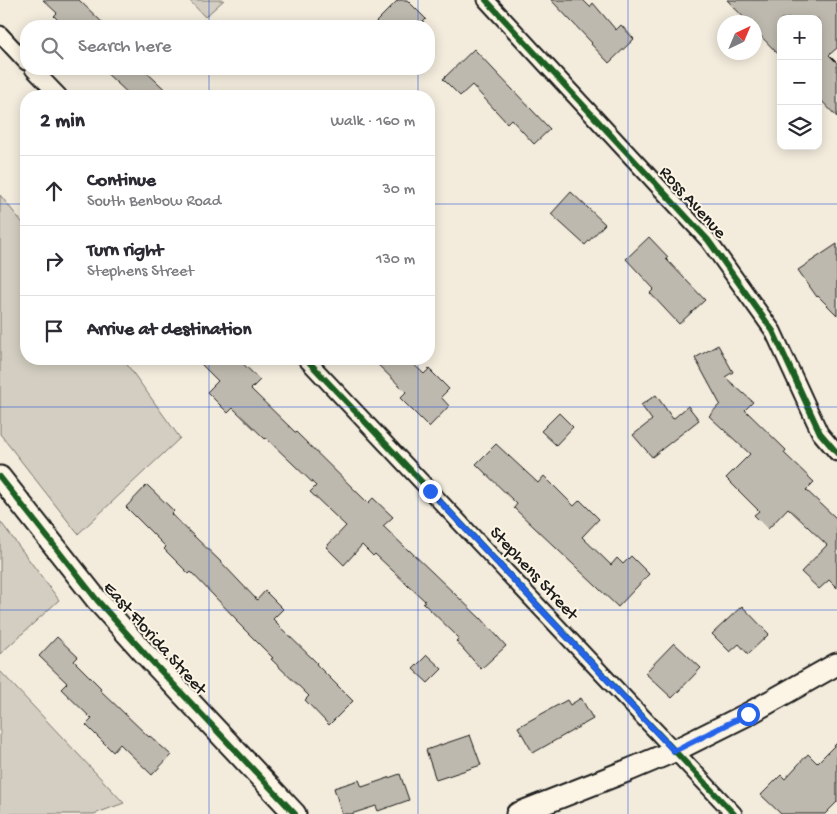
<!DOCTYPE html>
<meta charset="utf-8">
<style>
:root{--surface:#fff;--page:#f7f7f7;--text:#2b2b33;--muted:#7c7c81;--line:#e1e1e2}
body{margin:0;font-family:"Gochi Hand",sans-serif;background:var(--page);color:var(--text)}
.controls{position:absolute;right:15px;top:15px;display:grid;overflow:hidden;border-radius:10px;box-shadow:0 2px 12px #0003}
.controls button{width:45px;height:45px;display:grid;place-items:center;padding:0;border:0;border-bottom:1px solid var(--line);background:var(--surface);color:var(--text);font:25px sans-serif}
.compass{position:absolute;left:717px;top:15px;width:45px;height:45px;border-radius:50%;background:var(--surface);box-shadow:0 2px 12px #0003;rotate:44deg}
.stop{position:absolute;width:15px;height:15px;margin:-11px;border:4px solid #2563eb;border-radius:50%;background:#fff}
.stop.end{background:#2563eb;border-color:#fff;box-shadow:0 1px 5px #0008}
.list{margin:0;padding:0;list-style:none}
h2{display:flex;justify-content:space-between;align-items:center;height:65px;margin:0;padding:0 20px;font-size:21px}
h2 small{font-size:16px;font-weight:400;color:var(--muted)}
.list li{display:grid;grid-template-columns:32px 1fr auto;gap:15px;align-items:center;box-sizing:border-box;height:70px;padding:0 20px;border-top:1px solid var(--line)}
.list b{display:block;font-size:19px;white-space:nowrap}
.list p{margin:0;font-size:16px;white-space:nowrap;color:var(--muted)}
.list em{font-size:16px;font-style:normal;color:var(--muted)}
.icon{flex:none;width:28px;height:28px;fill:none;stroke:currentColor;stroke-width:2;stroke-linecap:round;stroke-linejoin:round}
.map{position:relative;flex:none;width:837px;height:814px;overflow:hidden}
.search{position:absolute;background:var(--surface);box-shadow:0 2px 12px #0003;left:20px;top:20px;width:415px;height:55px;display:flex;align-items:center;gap:12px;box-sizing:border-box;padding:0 18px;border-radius:20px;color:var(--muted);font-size:19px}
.panel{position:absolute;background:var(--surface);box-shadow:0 2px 12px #0003;left:20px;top:90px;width:415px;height:275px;border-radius:20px}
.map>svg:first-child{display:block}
.green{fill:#d3cec1;stroke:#78756e}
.building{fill:#beb9ae;stroke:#1c1c1c}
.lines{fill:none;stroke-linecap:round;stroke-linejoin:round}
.minor-casing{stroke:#1c1c1c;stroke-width:19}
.secondary-casing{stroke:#1c1c1c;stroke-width:25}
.minor{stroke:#fcf5e5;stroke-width:15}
.secondary{stroke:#fcf5e5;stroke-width:21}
.cycleway-casing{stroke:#fcf5e5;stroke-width:9}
.cycleway{stroke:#1b5e20;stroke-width:6}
.route{stroke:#2563eb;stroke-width:6}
.grid{fill:none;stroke:#1d4ed8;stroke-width:1;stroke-opacity:0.55}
.labels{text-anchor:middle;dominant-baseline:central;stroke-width:4;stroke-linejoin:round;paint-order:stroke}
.street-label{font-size:18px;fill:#1c1c1c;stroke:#fcf5e5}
</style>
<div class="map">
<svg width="837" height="814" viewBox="0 0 837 814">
<rect width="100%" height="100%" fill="#f3ecdd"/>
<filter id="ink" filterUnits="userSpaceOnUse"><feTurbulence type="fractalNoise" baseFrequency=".02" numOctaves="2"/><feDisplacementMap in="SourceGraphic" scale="10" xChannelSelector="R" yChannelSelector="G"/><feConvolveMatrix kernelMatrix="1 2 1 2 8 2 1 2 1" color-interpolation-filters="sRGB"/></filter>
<g filter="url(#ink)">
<!-- green -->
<g class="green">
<polygon points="189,0 224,0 205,17"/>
<polygon points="0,195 26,227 26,359 123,359 180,438 78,534 0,434"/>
<polygon points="0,521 59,600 0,654"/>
<polygon points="0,671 124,803 94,814 0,814"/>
</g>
<!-- building -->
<g class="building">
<polygon points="43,0 79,0 106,26 64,26 54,16 57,13"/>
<polygon points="398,0 407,0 426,19 419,26 372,26"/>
<polygon points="551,0 583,0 590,7 593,3 616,30 621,25 634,39 609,63 591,44 592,43"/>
<polygon points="727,0 837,0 837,48 829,55 837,63 837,117 818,97 818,19 781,19 781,57 754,29 754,22 748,22"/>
<polygon points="474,49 550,129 534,144 511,119 507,123 472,85 460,96 443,79"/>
<polygon points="102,69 143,69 172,96 131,96"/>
<polygon points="571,192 605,224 585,245 551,214"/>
<polygon points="649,237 668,257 666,259 705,300 679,324 650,293 654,289 626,259"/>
<polygon points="837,244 837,315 818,296 817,297 798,270"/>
<polygon points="718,345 733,372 725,377 753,402 745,410 786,450 784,453 814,482 806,490 837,519 837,588 829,580 819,589 801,572 827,545 788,508 768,529 754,515 759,511 726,478 750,454 709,416 720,404 695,358"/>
<polygon points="196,359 238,359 260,380 251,389 295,432 296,432 368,503 373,498 393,517 383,526 409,551 409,550 481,619 481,618 506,646 481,669 456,641 459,638 423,603 425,601 375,554 373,556 362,545 344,565 326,547 346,526 310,492 316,486 266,438 265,439 233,408 228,413 207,392 218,381"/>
<polygon points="372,359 408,359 424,374 429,369 449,389 441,397 449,406 429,427 400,398 406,392"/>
<polygon points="656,395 673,419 688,406 699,420 652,457 633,435 652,420 641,405"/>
<polygon points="559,413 573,427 556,445 541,431"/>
<polygon points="496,444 538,483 544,476 574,506 580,500 599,519 582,537 611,565 617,558 623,564 631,556 649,574 618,607 514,508 517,504 476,464"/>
<polygon points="147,485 174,511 171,514 220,561 257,600 265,591 283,609 273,619 281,627 280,627 317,663 316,664 353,701 329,725 305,700 309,696 271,659 273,658 236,621 237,620 191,572 189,574 164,549 166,547 126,507"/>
<polygon points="742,606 769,634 748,654 739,644 730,652 712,634"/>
<polygon points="57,637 78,657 74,661 101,688 100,690 149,737 150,736 171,755 152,775 120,744 113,752 86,725 92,719 61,689 67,683 39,656"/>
<polygon points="674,643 701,668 672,698 645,673"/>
<polygon points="427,655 442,669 428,683 413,669"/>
<polygon points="581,698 593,719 533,753 518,727 567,700 570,705"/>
<polygon points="470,735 481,765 436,780 426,750"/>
<polygon points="837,743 837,802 825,814 781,814 761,795 781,775 785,779 808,754 817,763"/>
<polygon points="400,774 409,800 378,811 376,806 351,814 342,814 334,788 359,780 362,787"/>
</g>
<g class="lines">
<defs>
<g id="minor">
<polyline points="486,0 708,240 773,331 820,433 837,453"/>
<polyline points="0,34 26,62"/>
<polyline points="33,69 59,96"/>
<polyline points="306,359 734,814"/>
</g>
<g id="secondary">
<polyline points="0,477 97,600 146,655 295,814"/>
<polyline points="517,814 629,770 674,751 748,714 837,664"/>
</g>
</defs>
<!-- minor casing -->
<use href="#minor" class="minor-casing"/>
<!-- secondary casing -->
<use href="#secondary" class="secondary-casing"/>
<!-- minor -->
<use href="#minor" class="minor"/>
<!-- secondary -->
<use href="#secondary" class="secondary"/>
<defs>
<g id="cycleway">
<polyline points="486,0 708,240 773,331 820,433 837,453"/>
<polyline points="306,359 734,814"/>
<polyline points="0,477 97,600 146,655 295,814"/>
</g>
</defs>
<!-- cycleway casing -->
<use href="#cycleway" class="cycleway-casing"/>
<!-- cycleway -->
<use href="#cycleway" class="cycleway"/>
</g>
</g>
<g class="lines" filter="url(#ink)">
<!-- route -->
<polyline class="route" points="430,491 674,751 748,714"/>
</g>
<!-- grid -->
<path class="grid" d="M 209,0 L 209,26M 418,0 L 418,26M 628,0 L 628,814M 209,69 L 209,96M 418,69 L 418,96M 0,204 L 26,204M 429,204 L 837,204M 209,359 L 209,814M 418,359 L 418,814M 0,407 L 837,407M 0,610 L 837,610"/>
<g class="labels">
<!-- street labels -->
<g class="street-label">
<text transform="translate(692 203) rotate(48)">Ross Avenue</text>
<text transform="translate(533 574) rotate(47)">Stephens Street</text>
<text transform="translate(154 639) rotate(48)">East Florida Street</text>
</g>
</g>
</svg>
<div class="controls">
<button>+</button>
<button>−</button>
<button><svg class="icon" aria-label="layers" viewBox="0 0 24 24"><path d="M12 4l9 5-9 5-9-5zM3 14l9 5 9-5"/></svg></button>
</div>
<svg class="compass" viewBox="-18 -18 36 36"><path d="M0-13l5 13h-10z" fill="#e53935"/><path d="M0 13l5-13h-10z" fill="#7c7c81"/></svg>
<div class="stop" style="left:748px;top:714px"></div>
<div class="stop end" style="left:430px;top:491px"></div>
<div class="search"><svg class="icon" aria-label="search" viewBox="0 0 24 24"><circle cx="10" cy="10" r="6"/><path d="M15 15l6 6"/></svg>Search here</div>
<section class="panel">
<h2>2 min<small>Walk · 160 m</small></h2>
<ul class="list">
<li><svg class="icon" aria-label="ahead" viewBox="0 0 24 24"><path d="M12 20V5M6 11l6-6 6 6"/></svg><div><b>Continue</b><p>South Benbow Road</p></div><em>30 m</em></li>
<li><svg class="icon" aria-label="right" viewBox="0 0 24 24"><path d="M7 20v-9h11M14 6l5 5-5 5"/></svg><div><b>Turn right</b><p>Stephens Street</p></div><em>130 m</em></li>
<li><svg class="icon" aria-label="arrive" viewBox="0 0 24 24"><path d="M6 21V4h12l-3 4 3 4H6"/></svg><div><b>Arrive at destination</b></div></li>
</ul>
</section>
</div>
